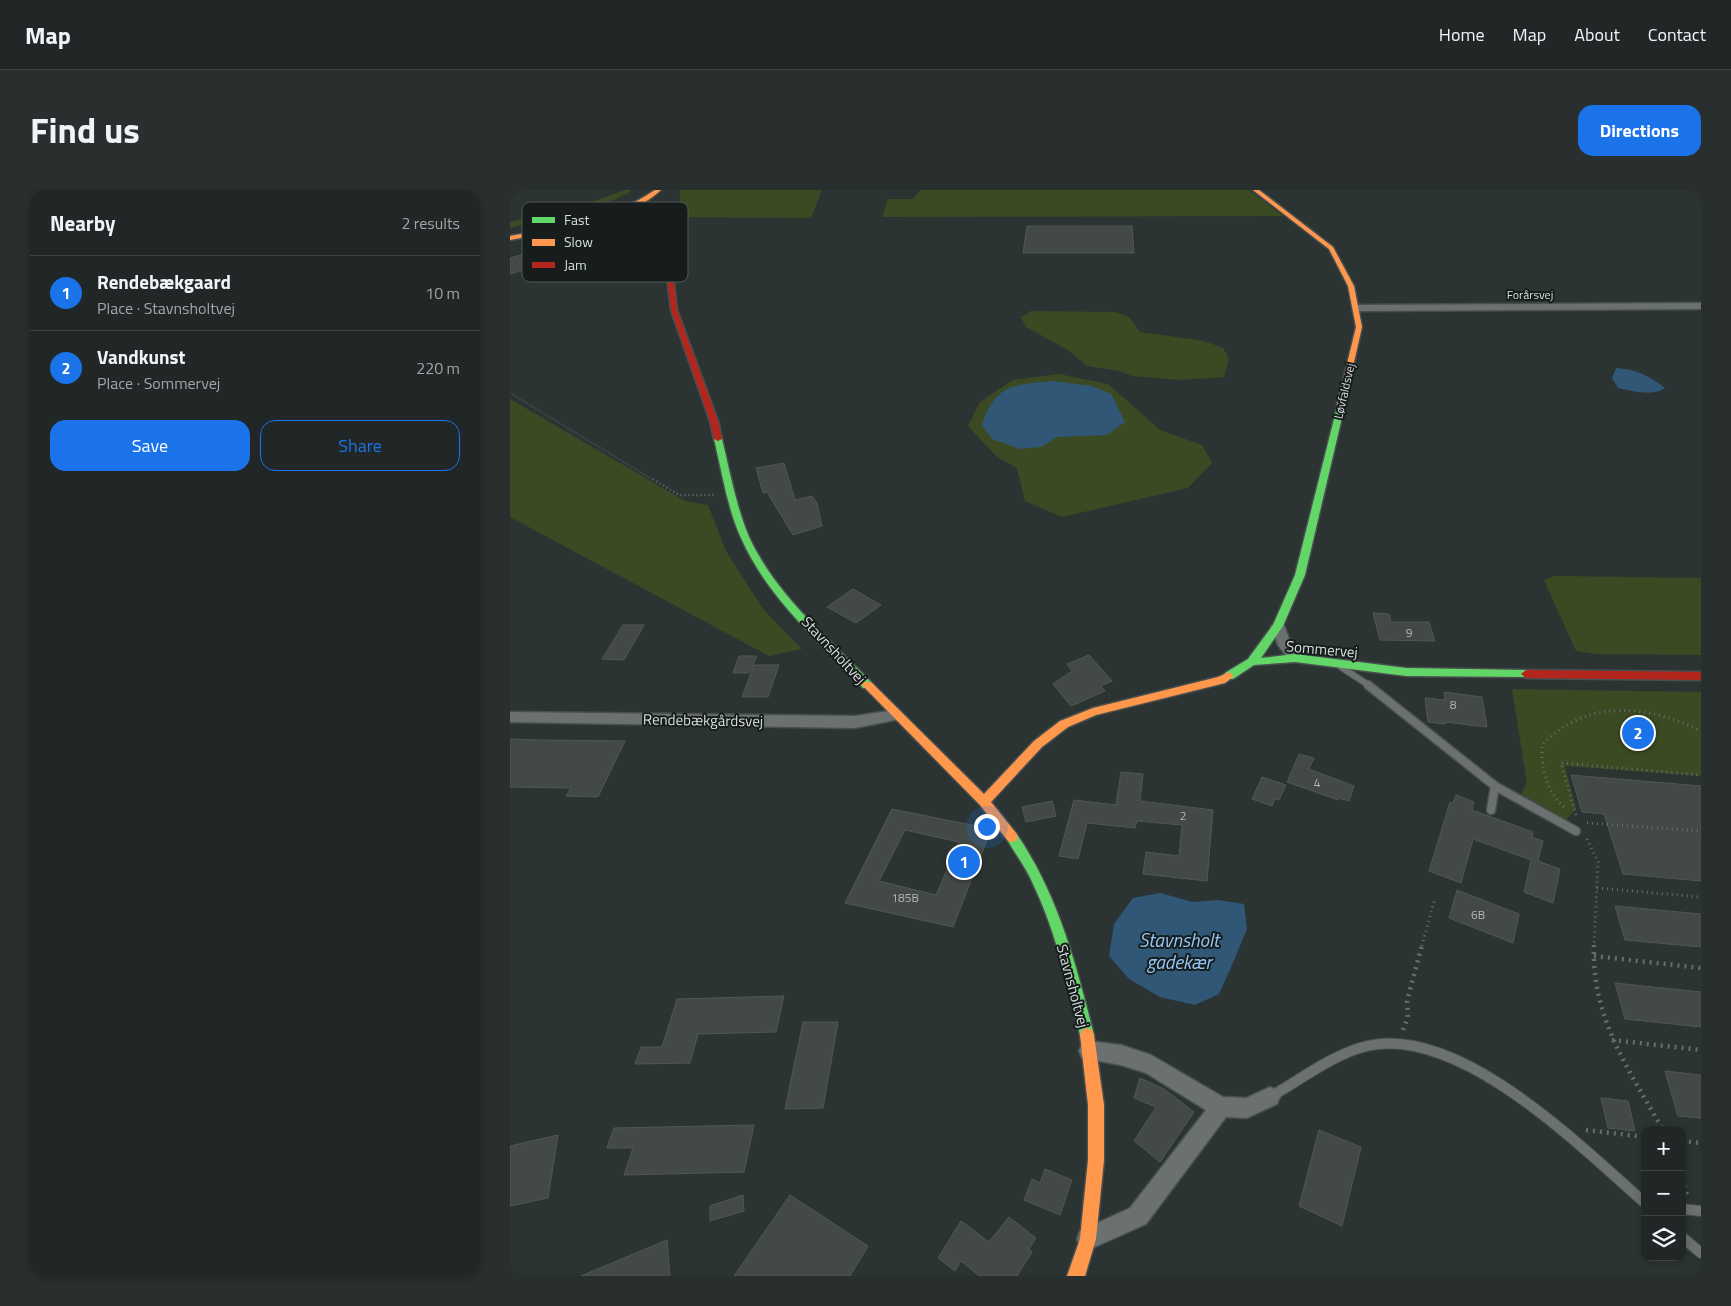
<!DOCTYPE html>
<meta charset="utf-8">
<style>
:root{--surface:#212726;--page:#292f2e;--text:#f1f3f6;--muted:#a2a5a7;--line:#3e4443;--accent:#1a73e8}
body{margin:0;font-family:"Titillium Web",sans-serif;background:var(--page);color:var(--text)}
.controls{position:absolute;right:15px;bottom:15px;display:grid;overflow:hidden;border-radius:10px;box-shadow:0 2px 8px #0003}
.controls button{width:45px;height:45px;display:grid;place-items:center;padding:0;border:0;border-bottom:1px solid var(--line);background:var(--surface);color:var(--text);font:25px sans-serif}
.you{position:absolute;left:476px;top:636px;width:18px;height:18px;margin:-12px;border:4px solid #fff;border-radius:50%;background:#1a73e8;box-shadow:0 0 0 8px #1a73e833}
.badge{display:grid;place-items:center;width:32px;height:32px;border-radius:50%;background:var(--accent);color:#fff;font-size:16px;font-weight:700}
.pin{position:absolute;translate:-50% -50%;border:2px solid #fff;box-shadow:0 1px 5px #0006}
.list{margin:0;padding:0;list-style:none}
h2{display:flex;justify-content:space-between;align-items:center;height:65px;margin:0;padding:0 20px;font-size:21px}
h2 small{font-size:16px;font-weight:400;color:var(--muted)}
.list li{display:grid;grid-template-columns:32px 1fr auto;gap:15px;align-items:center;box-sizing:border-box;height:75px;padding:0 20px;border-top:1px solid var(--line)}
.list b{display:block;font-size:19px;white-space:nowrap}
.list p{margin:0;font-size:16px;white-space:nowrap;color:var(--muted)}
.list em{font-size:16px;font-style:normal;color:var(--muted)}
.actions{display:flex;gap:10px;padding:15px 20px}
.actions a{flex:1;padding:11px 0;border:1px solid var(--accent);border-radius:15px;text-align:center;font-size:18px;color:var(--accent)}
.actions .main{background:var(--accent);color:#fff}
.icon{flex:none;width:28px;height:28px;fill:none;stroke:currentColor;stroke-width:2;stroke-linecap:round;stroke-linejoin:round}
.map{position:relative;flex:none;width:1191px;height:1086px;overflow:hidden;border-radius:15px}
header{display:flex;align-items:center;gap:30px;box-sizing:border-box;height:70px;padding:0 25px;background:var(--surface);border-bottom:1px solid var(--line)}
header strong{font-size:24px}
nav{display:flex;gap:28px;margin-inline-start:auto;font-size:18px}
.intro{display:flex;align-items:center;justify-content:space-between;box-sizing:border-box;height:120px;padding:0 30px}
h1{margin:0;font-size:35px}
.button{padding:12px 22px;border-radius:15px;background:var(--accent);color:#fff;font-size:18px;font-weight:700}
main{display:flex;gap:30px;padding:0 30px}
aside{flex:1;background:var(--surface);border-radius:15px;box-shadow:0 2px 8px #0003}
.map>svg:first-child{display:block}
.green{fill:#3c4a23}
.water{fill:#315777}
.building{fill:#434947;stroke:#515754;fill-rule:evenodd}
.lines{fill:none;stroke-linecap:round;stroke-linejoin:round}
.lane-far2-casing{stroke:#484f4e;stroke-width:8}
.lane-far1-casing{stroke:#484f4e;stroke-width:11}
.lane-casing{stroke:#484f4e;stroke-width:12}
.street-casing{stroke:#484f4e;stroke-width:3}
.fast-casing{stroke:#484f4e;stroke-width:3}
.slow-casing{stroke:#484f4e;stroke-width:3}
.jam-casing{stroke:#484f4e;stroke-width:3}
.path-far3{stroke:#686d6d;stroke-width:2;stroke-dasharray:0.5 2;stroke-linecap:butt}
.path-far2{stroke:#686d6d;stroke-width:2.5;stroke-dasharray:1 3;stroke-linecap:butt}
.path-far1{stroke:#686d6d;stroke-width:3;stroke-dasharray:1 4;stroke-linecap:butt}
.path{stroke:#686d6d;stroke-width:4.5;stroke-dasharray:2 5;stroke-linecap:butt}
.lane-far2{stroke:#6b7170;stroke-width:6}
.lane-far1{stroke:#6b7170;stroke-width:8}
.lane{stroke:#6b7170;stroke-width:10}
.street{fill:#6b7170;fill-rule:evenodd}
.fast{fill:#63d668;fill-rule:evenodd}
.slow{fill:#ff974d;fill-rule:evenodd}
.jam{fill:#b3261e;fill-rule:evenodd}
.labels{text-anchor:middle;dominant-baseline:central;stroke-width:4;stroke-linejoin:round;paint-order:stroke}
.far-street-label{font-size:12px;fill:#d7dfde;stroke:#171d1c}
.number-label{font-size:12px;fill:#b2bab8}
.street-label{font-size:15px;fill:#d7dfde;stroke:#171d1c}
.near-water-label{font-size:19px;font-style:italic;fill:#94c6f5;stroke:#171d1c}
.key{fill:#171d1c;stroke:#515756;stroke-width:1}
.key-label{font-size:14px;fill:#d7dfde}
</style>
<header>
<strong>Map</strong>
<nav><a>Home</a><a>Map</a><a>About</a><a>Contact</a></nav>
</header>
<div class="intro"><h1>Find us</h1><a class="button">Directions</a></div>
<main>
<aside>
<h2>Nearby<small>2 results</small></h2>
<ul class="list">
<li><span class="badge">1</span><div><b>Rendebækgaard</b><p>Place · Stavnsholtvej</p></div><em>10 m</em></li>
<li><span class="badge">2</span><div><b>Vandkunst</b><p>Place · Sommervej</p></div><em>220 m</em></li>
</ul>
<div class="actions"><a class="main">Save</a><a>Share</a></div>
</aside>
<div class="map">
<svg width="1191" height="1086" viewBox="0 0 1191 1086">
<rect width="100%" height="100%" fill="#2c3433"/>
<!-- green -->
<g class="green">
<path d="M 115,0 L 122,0 C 103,16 27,32 0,38 L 0,32 L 85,11 Z"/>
<polygon points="170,0 312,0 301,28 169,27"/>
<polygon points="410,0 739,0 773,26 372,27 378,9 403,9"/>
<polygon points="521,121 605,122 619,127 630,142 694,151 713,158 719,168 714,187 671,190 622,186 610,181 577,176 558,160 516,137 511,127"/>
<polygon points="549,184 598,194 650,240 692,255 702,273 678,298 552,327 515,311 507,278 487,267 458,236 470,212 503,190"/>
<polygon points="0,209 175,311 198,315 216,361 253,419 292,459 259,466 0,327"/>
<polygon points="1045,386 1191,388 1191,465 1085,464 1066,461 1034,390"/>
<polygon points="1002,499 1191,502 1191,586 1055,576 1066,619 1056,630 1011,604 1017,593"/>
</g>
<!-- water -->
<g class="water">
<path d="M 1106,178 C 1125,179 1140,186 1155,198 C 1142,207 1123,201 1108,198 L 1102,188 Z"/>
<path d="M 543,191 L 582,196 L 601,204 L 615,232 L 597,245 L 547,247 L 531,257 L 510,259 L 482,249 L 472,235 C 485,193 505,195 543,191 Z"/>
<polygon points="650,703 683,712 708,710 734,714 737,739 722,775 709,804 685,815 650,807 619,789 599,766 604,734 623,708"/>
</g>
<!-- building -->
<g class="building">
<polygon points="517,36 622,36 624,63 513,63"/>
<polygon points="32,59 47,70 0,84 0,68"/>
<polygon points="274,273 285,310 302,306 307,313 312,336 283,345 257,302 253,303 246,278"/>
<polygon points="343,399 371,415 346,433 317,417"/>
<polygon points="863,423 879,424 881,432 919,432 925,451 870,450"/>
<polygon points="113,435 134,435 114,470 92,469"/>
<polygon points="579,465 602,491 591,496 595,501 561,516 543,494 562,481 557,474"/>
<polygon points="229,466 247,466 239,483 223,483"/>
<polygon points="244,475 269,475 258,507 232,507"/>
<polygon points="934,502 972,507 977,537 935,532 935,534 918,532 915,508 935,510"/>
<polygon points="0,549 29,550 115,551 88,607 56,606 61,598 0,597"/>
<polygon points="789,564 804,568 799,579 844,596 839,611 829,608 828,610 777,592"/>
<polygon points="611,582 633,584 630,611 703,620 697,691 633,684 636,662 669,666 672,635 627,631 625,638 577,633 568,669 549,666 564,610 606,615"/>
<polygon points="1061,585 1191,596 1191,691 1113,684 1094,624 1072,622"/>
<polygon points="752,587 776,595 769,610 765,609 762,616 742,609"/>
<polygon points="946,605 964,612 962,620 1023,642 1022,647 1033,651 1028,671 1050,679 1043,713 1014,702 1021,670 963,649 951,693 919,681 940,612 943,613"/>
<polygon points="542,611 546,626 516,632 512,617"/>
<path d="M 382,619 L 466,636 L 477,650 L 443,737 L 335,713 ZM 395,640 L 449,652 L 426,705 L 369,691 Z"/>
<polygon points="947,700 1009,724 1003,753 939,728"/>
<polygon points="1105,716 1191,724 1191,757 1115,750"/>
<polygon points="1105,793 1191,802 1191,837 1115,829"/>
<polygon points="274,806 266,842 188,844 180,873 125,874 131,857 152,857 167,809"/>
<polygon points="293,832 328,832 313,918 275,919"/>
<polygon points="1155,881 1191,885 1191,928 1168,926"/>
<polygon points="630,888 654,899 684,922 650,972 624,951 646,917 624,908"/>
<polygon points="1091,908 1118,911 1125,941 1098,938"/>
<polygon points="244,935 234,982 114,985 123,958 97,958 104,938"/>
<polygon points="809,940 851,957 832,1036 789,1016"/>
<polygon points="48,945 38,1008 0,1016 0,956"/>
<polygon points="535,979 562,990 550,1025 514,1010 522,989 530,993"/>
<polygon points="233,1005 234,1021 200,1031 200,1016"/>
<polygon points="280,1005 358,1056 340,1086 224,1086"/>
<polygon points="499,1027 526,1048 519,1059 522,1062 507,1086 469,1086 451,1071 445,1081 428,1068 451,1031 479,1052"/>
<polygon points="157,1050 160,1086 71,1086"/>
</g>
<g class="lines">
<defs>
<polyline id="lane-far2" points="831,477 860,496"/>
<g id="lane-far1">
<polyline points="858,495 985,596 1066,641"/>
<polyline points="981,620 985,596"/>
</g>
<g id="lane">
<path d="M 760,907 C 790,890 823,864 857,856 C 950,835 1070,956 1135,1013"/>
<polyline points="1172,1019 1191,1021"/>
<polyline points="1172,1047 1191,1063"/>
</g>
<g id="street">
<polygon points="1191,113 1191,119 849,121 845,118 849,115"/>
<polygon points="768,431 773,433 781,454 792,468 790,471 780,471 768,455 761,436"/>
<polygon points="385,520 390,521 392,525 390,529 345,538 0,532 0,522 345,526"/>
<polygon points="579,851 611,855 641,865 713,907 736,908 760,897 767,900 770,907 767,914 737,928 716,927 636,1034 578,1060 570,1057 567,1049 570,1041 620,1018 696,920 636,883 611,875 572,868 569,861 572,854"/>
</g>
<g id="fast">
<polygon points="827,217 834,219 795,385 773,436 751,468 785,464 896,478 1016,480 1021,484 1020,487 896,486 785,472 744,475 723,489 715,489 714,486 715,483 738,469 763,435 785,385"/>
<path d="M 205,247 L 212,249 C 220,282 226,317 240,349 C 267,406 318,448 361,492 L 362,495 L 361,498 L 353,498 C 309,452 257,407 231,348 C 217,317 212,282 204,249 Z"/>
<path d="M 502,642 L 506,643 C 548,704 566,774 584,845 L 582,850 L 577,852 L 572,850 L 570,845 C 557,794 546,741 523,694 C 516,677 504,663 496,647 L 498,643 Z"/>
</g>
<g id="slow">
<path d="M 145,0 L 151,0 C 111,36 50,41 0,50 L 0,46 C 51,37 101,30 145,0 Z"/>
<polygon points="743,0 749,0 823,57 844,96 852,137 833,221 826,219 846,137 838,96 819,59"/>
<polygon points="719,482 724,486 715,493 586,525 558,537 532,557 481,612 506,643 508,647 506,651 502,652 498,651 470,615 352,495 353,492 361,492 474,604 524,551 550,531 583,518 708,487"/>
<polygon points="577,838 582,840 584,845 594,915 594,970 586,1049 575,1086 557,1086 570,1049 578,970 578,915 570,845 572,840"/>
</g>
<g id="jam">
<polygon points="152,15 155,17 167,120 208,231 212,249 208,251 204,249 200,231 161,120 149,17"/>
<polygon points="1016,480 1191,482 1191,490 1016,488 1011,484"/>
</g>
</defs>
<!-- lane-far2 casing -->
<use href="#lane-far2" class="lane-far2-casing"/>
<!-- lane-far1 casing -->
<use href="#lane-far1" class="lane-far1-casing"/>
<!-- lane casing -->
<use href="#lane" class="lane-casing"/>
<!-- street casing -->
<use href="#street" class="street-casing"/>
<!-- fast casing -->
<use href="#fast" class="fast-casing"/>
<!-- slow casing -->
<use href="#slow" class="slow-casing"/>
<!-- jam casing -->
<use href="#jam" class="jam-casing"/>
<!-- path-far3 -->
<g class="path-far3">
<polyline points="90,44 144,76"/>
<polyline points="0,203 145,291"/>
</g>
<!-- path-far2 -->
<polyline class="path-far2" points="143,289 169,305 205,305"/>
<!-- path-far1 -->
<g class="path-far1">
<path d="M 1054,617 C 1036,601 1031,578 1032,555 C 1076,508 1138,515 1191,541"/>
<polyline points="1066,625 1051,573 1191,585"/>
<polyline points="1077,633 1191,641"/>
<polyline points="1077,649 1088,672 1084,756"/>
<polyline points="1087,698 1191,707"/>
<polyline points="912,756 925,708"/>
</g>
<!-- path -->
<g class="path">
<path d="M 1084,755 C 1081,827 1119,880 1153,940"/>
<polyline points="1084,766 1191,778"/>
<polyline points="893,840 898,827 897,811 912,755"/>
<polyline points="1102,850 1191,860"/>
<polyline points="1076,940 1135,947"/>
<polyline points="1172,951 1191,953"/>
<polyline points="1172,989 1177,1005"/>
</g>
<!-- lane-far2 -->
<use href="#lane-far2" class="lane-far2"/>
<!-- lane-far1 -->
<use href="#lane-far1" class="lane-far1"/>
<!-- lane -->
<use href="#lane" class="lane"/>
<!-- street -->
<use href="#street" class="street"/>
<!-- fast -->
<use href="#fast" class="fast"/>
<!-- slow -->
<use href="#slow" class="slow"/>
<!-- jam -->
<use href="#jam" class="jam"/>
</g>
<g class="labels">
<!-- far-street labels -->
<g class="far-street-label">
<text x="1020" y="104">Forårsvej</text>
<text transform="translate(834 201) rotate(-77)">Løvfaldsvej</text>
</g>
<!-- number labels -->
<g class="number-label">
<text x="899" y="442">9</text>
<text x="943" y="514">8</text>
<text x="807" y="592">4</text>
<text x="673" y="625">2</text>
<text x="395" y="707">185B</text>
<text x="968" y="724">6B</text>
</g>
<!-- street labels -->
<g class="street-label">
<text transform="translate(812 459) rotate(5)">Sommervej</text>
<text transform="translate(324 460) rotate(47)">Stavnsholtvej</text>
<text transform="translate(193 530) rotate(1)">Rendebækgårdsvej</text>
<text transform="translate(563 796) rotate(75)">Stavnsholtvej</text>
</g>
<!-- near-water labels -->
<g class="near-water-label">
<text x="669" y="749">Stavnsholt<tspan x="669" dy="22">gadekær</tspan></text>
</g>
</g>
<!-- legend -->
<rect x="12" y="12" width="166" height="80" rx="8" class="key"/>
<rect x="22" y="27" width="23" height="6" fill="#63d668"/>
<rect x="22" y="49" width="23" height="7" fill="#ff974d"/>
<rect x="22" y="72" width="23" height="6" fill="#b3261e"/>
<g class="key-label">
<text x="54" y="35">Fast</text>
<text x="54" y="57">Slow</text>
<text x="54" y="80">Jam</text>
</g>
</svg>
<div class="controls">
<button>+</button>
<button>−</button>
<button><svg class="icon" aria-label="layers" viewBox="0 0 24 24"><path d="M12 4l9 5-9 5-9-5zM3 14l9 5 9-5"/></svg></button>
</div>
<div class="you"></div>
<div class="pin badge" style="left:454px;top:672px">1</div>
<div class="pin badge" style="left:1128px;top:543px">2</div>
</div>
</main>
